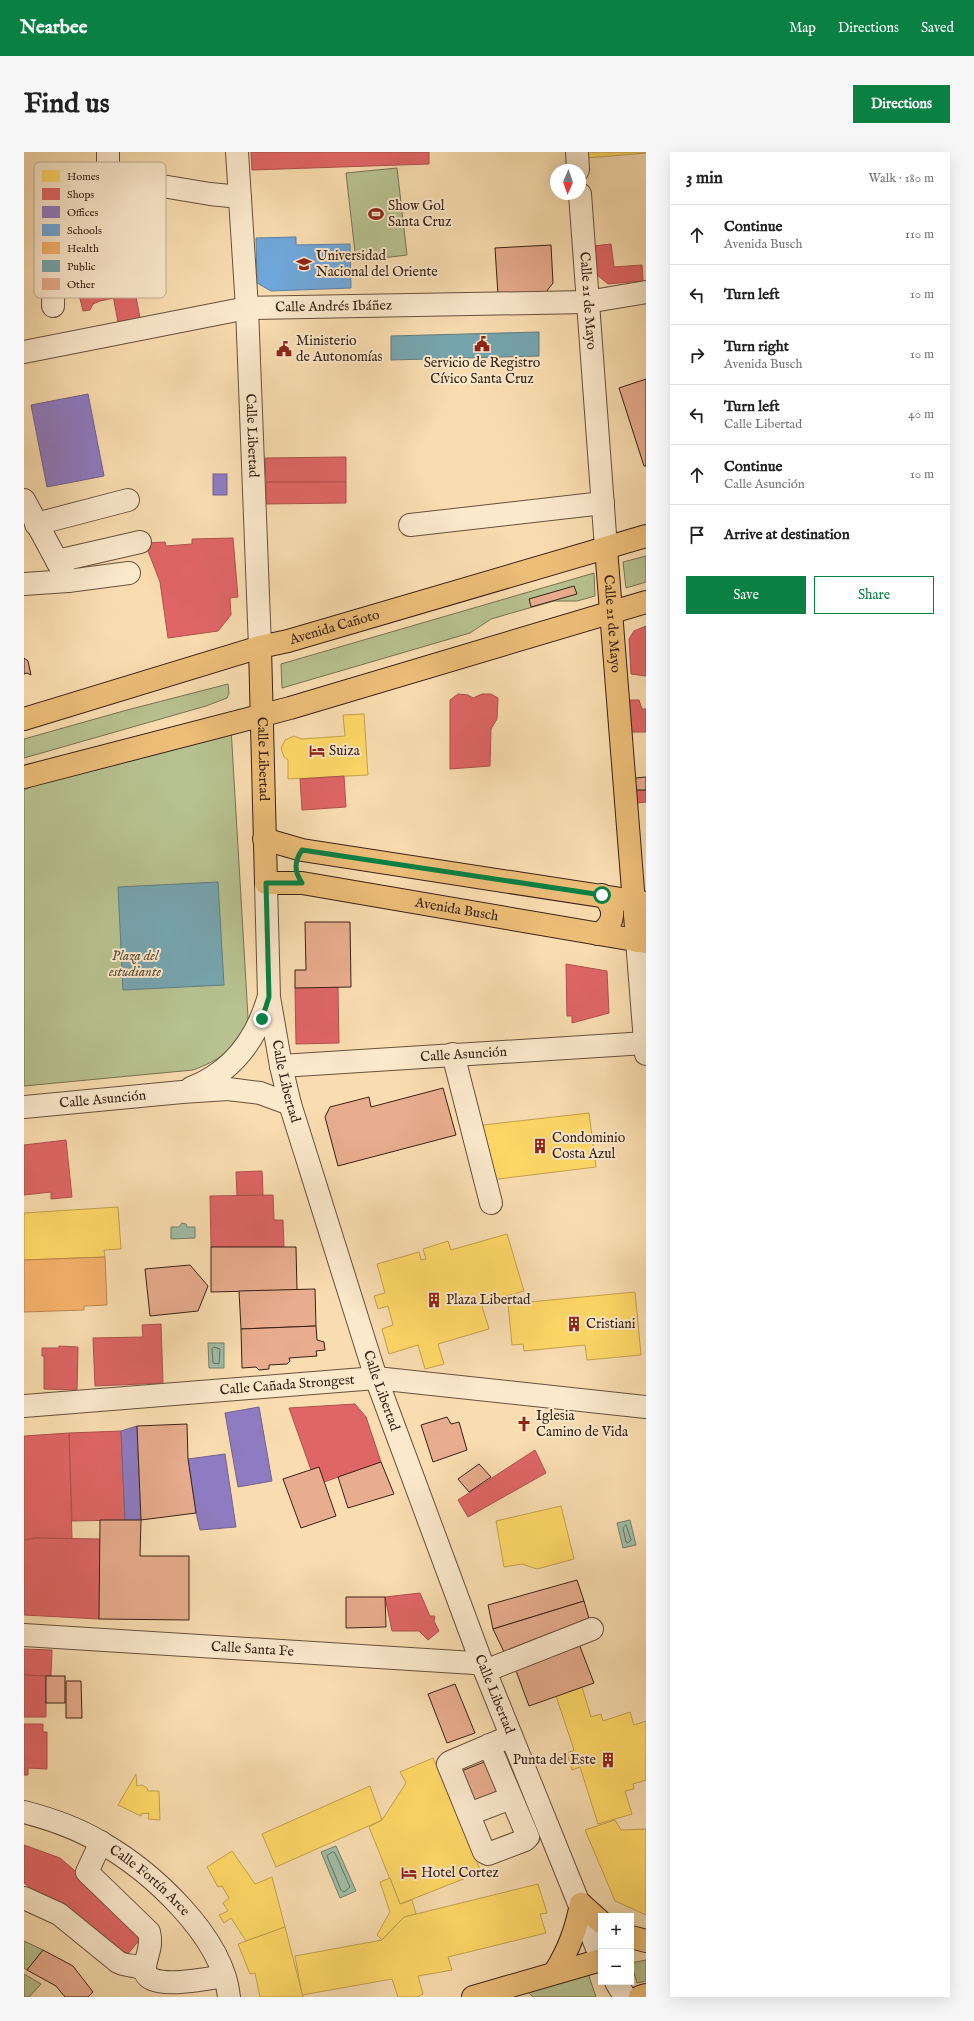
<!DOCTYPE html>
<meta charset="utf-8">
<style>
:root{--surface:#fff;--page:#f6f6f6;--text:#222;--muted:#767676;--line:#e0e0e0;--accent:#0b8043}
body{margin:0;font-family:"IM FELL English",serif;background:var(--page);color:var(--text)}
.controls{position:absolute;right:12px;bottom:12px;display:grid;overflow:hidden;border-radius:0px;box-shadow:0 4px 16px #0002}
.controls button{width:36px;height:36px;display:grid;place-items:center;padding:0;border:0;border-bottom:1px solid var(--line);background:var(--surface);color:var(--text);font:20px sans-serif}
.compass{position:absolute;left:526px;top:12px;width:36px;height:36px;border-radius:50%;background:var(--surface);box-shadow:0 4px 16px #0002;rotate:182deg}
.stop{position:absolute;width:12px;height:12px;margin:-9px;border:3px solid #0b8043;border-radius:50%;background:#fff}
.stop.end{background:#0b8043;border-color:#fff;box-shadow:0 1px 4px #0008}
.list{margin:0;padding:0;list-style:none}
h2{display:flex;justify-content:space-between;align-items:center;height:52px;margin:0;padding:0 16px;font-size:17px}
h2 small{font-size:13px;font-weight:400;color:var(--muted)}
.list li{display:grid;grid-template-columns:26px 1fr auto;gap:12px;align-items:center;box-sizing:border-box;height:60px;padding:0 16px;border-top:1px solid var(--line)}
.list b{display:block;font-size:15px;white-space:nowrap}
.list p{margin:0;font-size:13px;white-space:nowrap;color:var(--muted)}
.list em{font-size:13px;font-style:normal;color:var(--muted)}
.actions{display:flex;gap:8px;padding:12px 16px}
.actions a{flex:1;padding:9px 0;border:1px solid var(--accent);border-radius:0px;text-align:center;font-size:14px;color:var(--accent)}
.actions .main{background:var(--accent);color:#fff}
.icon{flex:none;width:22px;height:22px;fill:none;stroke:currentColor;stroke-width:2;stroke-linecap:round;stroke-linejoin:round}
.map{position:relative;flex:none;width:622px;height:1845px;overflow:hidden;border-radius:0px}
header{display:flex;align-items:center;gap:24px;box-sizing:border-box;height:56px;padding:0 20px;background:var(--accent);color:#fff}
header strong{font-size:19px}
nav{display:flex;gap:22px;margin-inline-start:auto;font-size:14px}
.intro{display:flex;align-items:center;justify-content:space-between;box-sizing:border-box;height:96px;padding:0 24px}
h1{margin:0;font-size:28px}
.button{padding:10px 18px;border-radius:0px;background:var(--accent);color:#fff;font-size:14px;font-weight:700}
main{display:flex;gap:24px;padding:0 24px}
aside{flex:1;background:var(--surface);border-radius:0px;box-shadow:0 4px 16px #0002}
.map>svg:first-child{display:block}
.green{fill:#b7c290;stroke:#787254}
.water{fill:#9fbda6;stroke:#767f6d}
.homes{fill:#ffd966;stroke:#c3a24e}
.shops{fill:#e06666;stroke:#ae514e}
.offices{fill:#8e7cc3;stroke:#74618f}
.schools{fill:#6fa8dc;stroke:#5e80a1}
.health{fill:#f6b26b;stroke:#bd8652}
.public{fill:#76a5af;stroke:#637d81}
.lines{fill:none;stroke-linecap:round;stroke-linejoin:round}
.shore{stroke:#6c6f5e;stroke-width:1}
.building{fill:#e8ad8e;stroke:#382117}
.minor-casing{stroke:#68503d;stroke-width:24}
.major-casing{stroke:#382117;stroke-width:24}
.minor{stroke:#fbe9cc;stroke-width:22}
.major{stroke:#ecbe78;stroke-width:22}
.route{stroke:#0b8043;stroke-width:5}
.labels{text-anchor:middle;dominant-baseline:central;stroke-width:4;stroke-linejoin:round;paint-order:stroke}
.poi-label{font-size:14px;fill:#382117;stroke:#fbe9cc;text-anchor:start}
.street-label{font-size:14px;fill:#382117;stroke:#fbe9cc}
.park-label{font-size:14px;font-style:italic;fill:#584935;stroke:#fbe9cc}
.key{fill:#fbe9cc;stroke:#c0ad96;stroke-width:1}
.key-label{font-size:11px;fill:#382117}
</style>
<header>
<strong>Nearbee</strong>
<nav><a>Map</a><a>Directions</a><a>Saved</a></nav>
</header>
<div class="intro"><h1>Find us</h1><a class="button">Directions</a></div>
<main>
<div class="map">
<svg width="622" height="1845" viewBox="0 0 622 1845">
<rect width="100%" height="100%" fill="#f9ddb0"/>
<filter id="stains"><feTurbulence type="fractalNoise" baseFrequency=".005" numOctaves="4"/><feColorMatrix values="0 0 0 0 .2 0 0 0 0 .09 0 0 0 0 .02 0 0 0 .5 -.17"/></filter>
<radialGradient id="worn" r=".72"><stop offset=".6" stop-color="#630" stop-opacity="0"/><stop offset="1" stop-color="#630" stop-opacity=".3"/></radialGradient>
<!-- green -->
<g class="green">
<polygon points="373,16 383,103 332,109 322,21"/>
<polygon points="622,404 622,430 602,436 599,410"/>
<polygon points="570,421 571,444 553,449 530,449 491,460 467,467 446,481 258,536 257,512"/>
<polygon points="204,532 205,541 203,546 182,554 0,606 0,587 103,558"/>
<path d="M 207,576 L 224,865 C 220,893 194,909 169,918 L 0,934 L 0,638 L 14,632 Z"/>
<polygon points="0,1789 19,1798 3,1818 0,1816"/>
<polygon points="622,1808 622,1829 613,1831 607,1811"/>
<polygon points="564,1821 572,1845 509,1845 503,1839"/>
<polygon points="0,1822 17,1832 5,1845 0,1845"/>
</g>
<!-- water -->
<g class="water">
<polygon points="158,1071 162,1072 163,1075 171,1075 171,1086 147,1087 147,1075 155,1075"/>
<polygon points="184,1191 200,1191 200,1216 185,1216"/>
<polygon points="606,1368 612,1393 599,1396 593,1371"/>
<polygon points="312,1694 332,1739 316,1746 297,1700"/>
</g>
<!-- homes -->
<g class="homes">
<polygon points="563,0 622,0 622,1 563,6"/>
<polygon points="340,562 344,623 264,627 264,608 260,605 257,596 261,588 270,584 278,587 321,584 319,563"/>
<polygon points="565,961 572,1015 466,1028 459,973"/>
<polygon points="94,1055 97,1097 80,1098 81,1105 0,1108 0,1061"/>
<polygon points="483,1082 500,1139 457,1151 465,1177 414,1192 420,1212 401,1217 394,1193 365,1202 358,1177 369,1173 364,1154 354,1157 350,1144 361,1141 353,1112 395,1100 397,1108 402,1107 399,1097 424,1089 427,1098"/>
<polygon points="611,1140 617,1203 563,1208 561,1193 500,1199 499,1192 488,1193 484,1152"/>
<polygon points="8,1303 20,1303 20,1307 29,1307 30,1323 36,1323 36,1342 29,1342 29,1345 36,1345 36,1366 33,1366 33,1373 8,1373 8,1376 0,1376 0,1308 8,1308"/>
<polygon points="537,1354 550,1407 513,1417 498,1412 480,1415 472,1369"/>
<polygon points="558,1535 567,1565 577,1562 579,1569 606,1560 610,1573 622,1569 622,1628 609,1632 610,1637 601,1639 608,1662 574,1672 556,1615 548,1618 543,1601 550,1598 532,1544"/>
<polygon points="409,1606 457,1720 376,1752 345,1675 358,1668 382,1631 376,1620"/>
<polygon points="112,1622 113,1634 118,1633 123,1636 124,1639 135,1639 136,1668 124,1667 125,1661 117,1662 117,1664 94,1653"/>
<polygon points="346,1634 358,1668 252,1715 238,1682"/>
<polygon points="591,1668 597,1678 622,1677 622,1763 591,1749 561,1678"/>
<polygon points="208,1699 231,1732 248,1725 261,1775 222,1789 207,1766 200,1771 195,1763 204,1759 199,1751 205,1746 198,1734 194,1735 183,1715"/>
<polygon points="366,1726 376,1752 388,1748 392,1762 380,1765 358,1788 353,1783 366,1760 356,1730"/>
<polygon points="514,1732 523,1761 516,1762 522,1781 424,1805 428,1818 394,1824 399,1842 393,1845 374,1845 368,1827 278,1843 271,1804 358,1788 380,1765"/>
<polygon points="261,1775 279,1845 236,1845 231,1821 226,1822 214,1792"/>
</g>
<!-- shops -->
<g class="shops">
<polygon points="227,0 405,0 405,12 228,18"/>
<polygon points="94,50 116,166 94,170 72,54"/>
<polygon points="78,84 90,146 76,149 69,152 66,158 59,159 43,92"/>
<polygon points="587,92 590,115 618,113 619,129 584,132 572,122 569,94"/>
<polygon points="322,305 322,330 242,330 241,306"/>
<polygon points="242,330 322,330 322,351 242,352"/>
<polygon points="209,386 214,445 206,446 207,463 194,479 144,486 136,430 121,391 141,390 142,394 168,392 168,387"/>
<polygon points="622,474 622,524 607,522 605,487 610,479"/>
<polygon points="434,542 444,543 449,546 458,542 467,542 474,546 473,567 467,577 466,614 426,617 426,548"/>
<polygon points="604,548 615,548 618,557 622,557 622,580 604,580"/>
<polygon points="320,624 322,655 278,658 276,627"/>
<polygon points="612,638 622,638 622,650 613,651"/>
<polygon points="542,812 583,819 585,861 548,871 548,864 543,864"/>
<polygon points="314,835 315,891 272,892 271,836"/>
<polygon points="42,988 48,1045 27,1047 27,1040 0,1043 0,993"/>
<polygon points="238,1019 239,1043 213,1044 212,1020"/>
<polygon points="249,1043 250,1068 259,1068 260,1095 187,1095 186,1044"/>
<polygon points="137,1172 139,1231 71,1234 69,1186 119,1185 118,1173"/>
<polygon points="35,1194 54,1195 53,1238 20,1237 20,1204 18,1204 18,1196 35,1196"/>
<polygon points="331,1252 342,1265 357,1310 300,1330 295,1315 287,1318 265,1256"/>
<polygon points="97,1279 101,1368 48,1369 45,1281"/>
<polygon points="45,1281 48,1387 12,1386 0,1388 0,1284"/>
<polygon points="511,1298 522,1321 444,1365 434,1348"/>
<polygon points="12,1386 76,1387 75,1467 0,1463 0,1388"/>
<polygon points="396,1441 406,1464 411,1464 410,1469 415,1479 404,1488 395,1479 368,1479 361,1445"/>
<polygon points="0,1497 28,1498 27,1524 0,1523"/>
<polygon points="0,1523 22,1524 22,1565 0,1565"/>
<polygon points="0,1572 19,1572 19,1580 23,1580 23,1617 4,1616 4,1623 0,1623"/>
<polygon points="0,1693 36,1706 122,1780 98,1809 0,1731"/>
</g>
<!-- offices -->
<g class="offices">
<polygon points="64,242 80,324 23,335 7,253"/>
<rect x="189" y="322" width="14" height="21"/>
<polygon points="235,1255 248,1329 214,1335 201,1261"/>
<polygon points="113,1274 117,1368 101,1368 97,1279"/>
<polygon points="201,1302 212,1375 176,1378 172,1361 164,1307"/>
</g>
<!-- schools -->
<polygon class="schools" points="272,85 272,93 326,92 327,136 247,139 233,131 232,86"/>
<!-- health -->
<polygon class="health" points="81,1105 83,1153 60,1154 60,1158 0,1160 0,1108"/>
<!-- public -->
<g class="public">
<polygon points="515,180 515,204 367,208 367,184"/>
<polygon points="194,730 200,833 99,838 94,735"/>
</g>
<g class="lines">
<!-- shore -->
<g class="shore">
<polygon points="190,1195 196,1197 195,1212 189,1211 188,1197"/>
<polygon points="602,1373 607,1388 604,1391 602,1390 599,1376"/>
<polygon points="309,1700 311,1701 326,1735 320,1740 317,1738 303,1704"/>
</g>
</g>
<!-- building -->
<g class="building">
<polygon points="527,93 529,131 522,140 474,143 471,96"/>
<polygon points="622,227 622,314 620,314 595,236"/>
<polygon points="550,434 553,442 507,455 505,447"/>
<polygon points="0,506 4,509 7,523 3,521 0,522"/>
<polygon points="622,625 622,638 612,638 611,626"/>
<polygon points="281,770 326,770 327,835 271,836 271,818 282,818"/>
<polygon points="419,936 432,983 314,1014 301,965 306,955 345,945 347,955"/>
<polygon points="187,1095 272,1095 273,1138 187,1140"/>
<polygon points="166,1113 184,1134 174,1159 126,1164 121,1117"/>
<polygon points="291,1137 292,1174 217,1177 215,1139"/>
<polygon points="292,1174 293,1188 300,1190 301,1198 292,1199 293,1204 265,1206 266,1209 263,1212 245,1213 245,1217 235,1218 232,1215 218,1216 217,1177"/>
<polygon points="423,1265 427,1272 435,1270 443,1298 409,1310 397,1273"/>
<polygon points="163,1272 164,1307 172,1361 117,1368 113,1274"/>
<polygon points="357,1310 370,1342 324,1356 314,1325"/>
<polygon points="455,1312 467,1325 445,1340 434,1327"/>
<polygon points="295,1315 312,1364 277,1376 259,1327"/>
<polygon points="76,1368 117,1368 116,1404 165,1404 165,1468 75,1467"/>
<polygon points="553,1428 560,1449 469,1477 464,1453"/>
<polygon points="322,1445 361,1445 362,1475 322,1476"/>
<polygon points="560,1449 566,1470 481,1502 469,1477"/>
<polygon points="555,1492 570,1531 505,1554 491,1516"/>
<rect x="22" y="1524" width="19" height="27"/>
<polygon points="42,1529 57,1529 58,1566 42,1566"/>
<polygon points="431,1532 451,1581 423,1591 404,1542"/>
<polygon points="470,1606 483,1636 447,1651 435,1620"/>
<polygon points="19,1798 49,1814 69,1840 64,1845 41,1845 32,1834 3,1818"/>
</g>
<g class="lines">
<defs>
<g id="minor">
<polyline points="84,0 84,25 186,42 216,45"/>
<path id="s1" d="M 213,0 L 223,156 L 236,495"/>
<polyline points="553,0 554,18"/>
<path id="s2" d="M 556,42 L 582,396"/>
<polyline points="29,154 30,97 33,84 38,72 56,58 70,34 84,25"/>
<path id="s3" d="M 0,200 L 223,156 L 563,150 L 622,140"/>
<polyline points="0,348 44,429"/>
<polyline points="12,372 104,348"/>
<polyline points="386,373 579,351"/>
<polyline points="33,409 116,390"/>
<polyline points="0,432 44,429 105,421"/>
<path id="s4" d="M 242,731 L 245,845 L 257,914 L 266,952 L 352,1226 L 457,1509 L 577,1806"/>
<polyline points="613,789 622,902"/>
<polyline points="429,902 467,1051"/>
<path id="s5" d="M 257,914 L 622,891"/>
<path d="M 167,936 C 208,920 232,888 244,847"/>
<path id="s6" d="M 0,955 L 158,940 L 204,937 L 236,941 L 266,952"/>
<path id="s7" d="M 0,1254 L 352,1226 L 622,1255"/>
<path id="s8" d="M 0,1483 L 450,1511 L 457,1509"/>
<polyline points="461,1519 568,1477"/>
<polyline points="465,1593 504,1685 501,1688 464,1702 460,1700 424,1612 426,1610 487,1584"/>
<path id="s9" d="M 0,1660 C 27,1667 53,1676 76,1690 C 127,1719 199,1784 205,1845"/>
<polyline points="445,1662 487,1646"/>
<path d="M 77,1690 L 63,1720 L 125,1780 C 129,1794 122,1803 121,1816 C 119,1841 186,1826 200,1824"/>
<path d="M 0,1746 L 35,1762 L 94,1810 C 103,1815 112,1812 121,1818"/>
<polyline points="592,1830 601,1845"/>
</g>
<g id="major">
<path id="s10" d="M 582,396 L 613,789"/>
<path id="s11" d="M 236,495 L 242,731 L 278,731 L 622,790"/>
<path id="s12" d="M 0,567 L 236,495 L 264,489 L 622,384"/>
<polyline points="0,625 266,556 622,450"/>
<polyline points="240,687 278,698 622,751"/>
<path d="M 574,782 C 591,773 593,756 578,743"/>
<polyline points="557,1752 577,1770"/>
<polyline points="607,1785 622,1789"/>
<path d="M 531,1820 C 545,1797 552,1778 557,1752"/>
<polyline points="449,1845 577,1808"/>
<polyline points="616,1845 622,1843"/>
</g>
</defs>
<!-- minor casing -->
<use href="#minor" class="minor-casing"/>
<!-- major casing -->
<use href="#major" class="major-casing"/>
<!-- minor -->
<use href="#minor" class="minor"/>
<!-- major -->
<use href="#major" class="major"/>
</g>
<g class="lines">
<!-- route -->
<path class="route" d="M 238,867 L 245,845 L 242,731 L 278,731 C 270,719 270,710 278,698 L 578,743"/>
</g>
<!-- icons -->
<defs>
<symbol id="stadium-bare" viewBox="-9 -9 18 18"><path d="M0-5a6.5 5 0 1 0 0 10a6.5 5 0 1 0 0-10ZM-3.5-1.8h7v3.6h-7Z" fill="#8f2418" stroke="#fbe9cc" stroke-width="2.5" paint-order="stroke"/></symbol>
<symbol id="university-bare" viewBox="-9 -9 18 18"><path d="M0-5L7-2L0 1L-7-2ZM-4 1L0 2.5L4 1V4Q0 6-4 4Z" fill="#8f2418" stroke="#fbe9cc" stroke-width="2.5" paint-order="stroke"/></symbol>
<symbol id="civic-bare" viewBox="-9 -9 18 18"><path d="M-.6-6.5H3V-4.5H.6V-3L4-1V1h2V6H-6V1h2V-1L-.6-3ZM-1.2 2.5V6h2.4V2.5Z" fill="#8f2418" stroke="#fbe9cc" stroke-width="2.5" paint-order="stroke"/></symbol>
<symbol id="hotel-bare" viewBox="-9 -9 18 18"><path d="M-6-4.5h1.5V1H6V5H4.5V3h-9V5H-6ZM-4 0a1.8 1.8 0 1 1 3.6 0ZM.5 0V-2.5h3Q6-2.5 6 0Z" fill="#8f2418" stroke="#fbe9cc" stroke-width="2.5" paint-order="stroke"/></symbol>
<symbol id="building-bare" viewBox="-9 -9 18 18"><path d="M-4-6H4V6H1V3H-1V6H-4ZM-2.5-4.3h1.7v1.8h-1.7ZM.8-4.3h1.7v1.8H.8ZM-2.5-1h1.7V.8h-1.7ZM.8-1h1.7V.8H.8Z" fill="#8f2418" stroke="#fbe9cc" stroke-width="2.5" paint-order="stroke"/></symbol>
<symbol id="church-bare" viewBox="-9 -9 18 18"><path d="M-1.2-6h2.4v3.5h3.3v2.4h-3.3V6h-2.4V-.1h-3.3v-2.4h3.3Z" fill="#8f2418" stroke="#fbe9cc" stroke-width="2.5" paint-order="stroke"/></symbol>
</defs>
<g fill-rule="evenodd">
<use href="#stadium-bare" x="341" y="51" width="22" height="22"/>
<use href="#university-bare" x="269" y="101" width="22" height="22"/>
<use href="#civic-bare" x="447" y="181" width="22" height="22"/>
<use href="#civic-bare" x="249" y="186" width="22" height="22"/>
<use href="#hotel-bare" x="282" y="588" width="22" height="22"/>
<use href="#building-bare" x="505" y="983" width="22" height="22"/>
<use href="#building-bare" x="399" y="1137" width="22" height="22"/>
<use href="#building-bare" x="539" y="1161" width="22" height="22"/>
<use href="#church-bare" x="489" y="1261" width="22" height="22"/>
<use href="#building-bare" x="573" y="1597" width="22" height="22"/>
<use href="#hotel-bare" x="374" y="1710" width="22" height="22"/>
</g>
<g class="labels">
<!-- poi labels -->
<g class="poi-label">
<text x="364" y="54">Show Gol<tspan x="364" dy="16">Santa Cruz</tspan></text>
<text x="292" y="104">Universidad<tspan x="292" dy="16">Nacional del Oriente</tspan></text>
<text x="272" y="189">Ministerio<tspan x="272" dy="16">de Autonomías</tspan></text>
<text x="458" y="211" text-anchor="middle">Servicio de Registro<tspan x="458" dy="16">Cívico Santa Cruz</tspan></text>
<text x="305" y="599">Suiza</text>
<text x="528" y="986">Condominio<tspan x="528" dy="16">Costa Azul</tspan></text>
<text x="422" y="1148">Plaza Libertad</text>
<text x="562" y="1172">Cristiani</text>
<text x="512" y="1264">Iglesia<tspan x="512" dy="16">Camino de Vida</tspan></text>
<text x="572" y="1608" text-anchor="end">Punta del Este</text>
<text x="397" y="1721">Hotel Cortez</text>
</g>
<!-- street labels -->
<g class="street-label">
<text stroke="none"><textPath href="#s2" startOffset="107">Calle 21 de Mayo</textPath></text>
<text stroke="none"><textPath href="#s3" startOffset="314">Calle Andrés Ibáñez</textPath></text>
<text stroke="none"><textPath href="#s1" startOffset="284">Calle Libertad</textPath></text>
<text stroke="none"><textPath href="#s10" startOffset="76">Calle 21 de Mayo</textPath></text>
<text stroke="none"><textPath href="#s12" startOffset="324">Avenida Cañoto</textPath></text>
<text stroke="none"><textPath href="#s11" startOffset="112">Calle Libertad</textPath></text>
<text stroke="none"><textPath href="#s11" startOffset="429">Avenida Busch</textPath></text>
<text stroke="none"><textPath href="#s5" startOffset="183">Calle Asunción</textPath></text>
<text stroke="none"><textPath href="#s4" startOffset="200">Calle Libertad</textPath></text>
<text stroke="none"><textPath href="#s6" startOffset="79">Calle Asunción</textPath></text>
<text stroke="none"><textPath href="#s7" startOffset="264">Calle Cañada Strongest</textPath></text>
<text stroke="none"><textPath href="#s4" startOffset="524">Calle Libertad</textPath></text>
<text stroke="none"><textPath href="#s8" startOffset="229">Calle Santa Fe</textPath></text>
<text stroke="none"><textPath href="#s4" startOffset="848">Calle Libertad</textPath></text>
<text stroke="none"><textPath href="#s9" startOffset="145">Calle Fortín Arce</textPath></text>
</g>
<!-- park labels -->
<g class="park-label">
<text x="111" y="804">Plaza del<tspan x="111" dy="16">estudiante</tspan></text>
</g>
</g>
<!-- legend -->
<rect x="10" y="10" width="132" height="136" rx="6" class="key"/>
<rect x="18" y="18" width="18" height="12" fill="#ffd966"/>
<rect x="18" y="36" width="18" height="12" fill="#e06666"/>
<rect x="18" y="54" width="18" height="12" fill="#8e7cc3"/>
<rect x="18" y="72" width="18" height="12" fill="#6fa8dc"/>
<rect x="18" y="90" width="18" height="12" fill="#f6b26b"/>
<rect x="18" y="108" width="18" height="12" fill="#76a5af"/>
<rect x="18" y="126" width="18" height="12" fill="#e8ad8e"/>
<g class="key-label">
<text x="43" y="28">Homes</text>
<text x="43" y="46">Shops</text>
<text x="43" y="64">Offices</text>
<text x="43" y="82">Schools</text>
<text x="43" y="100">Health</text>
<text x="43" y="118">Public</text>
<text x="43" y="136">Other</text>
</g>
<rect width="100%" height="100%" filter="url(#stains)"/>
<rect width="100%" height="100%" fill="url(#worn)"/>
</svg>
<div class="controls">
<button>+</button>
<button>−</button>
</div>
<svg class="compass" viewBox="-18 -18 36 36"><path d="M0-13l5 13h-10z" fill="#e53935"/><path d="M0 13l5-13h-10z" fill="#767676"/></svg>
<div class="stop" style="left:578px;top:743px"></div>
<div class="stop end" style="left:238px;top:867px"></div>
</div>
<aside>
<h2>3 min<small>Walk · 180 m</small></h2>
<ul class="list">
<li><svg class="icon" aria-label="ahead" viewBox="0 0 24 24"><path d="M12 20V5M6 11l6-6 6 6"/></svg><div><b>Continue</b><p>Avenida Busch</p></div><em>110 m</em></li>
<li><svg class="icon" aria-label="left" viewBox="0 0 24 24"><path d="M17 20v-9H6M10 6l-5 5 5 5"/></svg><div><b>Turn left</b></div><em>10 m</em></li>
<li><svg class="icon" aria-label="right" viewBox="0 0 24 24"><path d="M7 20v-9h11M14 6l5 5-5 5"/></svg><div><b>Turn right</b><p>Avenida Busch</p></div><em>10 m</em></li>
<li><svg class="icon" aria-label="left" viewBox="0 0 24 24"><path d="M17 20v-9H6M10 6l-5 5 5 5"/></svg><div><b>Turn left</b><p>Calle Libertad</p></div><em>40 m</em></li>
<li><svg class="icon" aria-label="ahead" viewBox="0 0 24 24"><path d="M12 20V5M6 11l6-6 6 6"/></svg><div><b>Continue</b><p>Calle Asunción</p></div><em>10 m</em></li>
<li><svg class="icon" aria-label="arrive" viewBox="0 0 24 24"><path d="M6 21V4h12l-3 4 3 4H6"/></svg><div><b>Arrive at destination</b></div></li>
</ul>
<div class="actions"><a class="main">Save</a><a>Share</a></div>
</aside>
</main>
